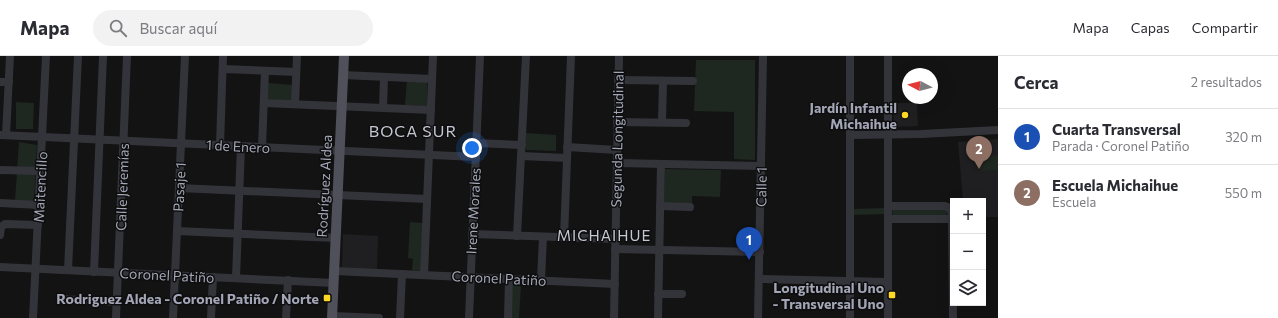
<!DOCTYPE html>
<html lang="es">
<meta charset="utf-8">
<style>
:root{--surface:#fff;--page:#f2f2f3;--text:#2b2b33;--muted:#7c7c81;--line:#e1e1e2;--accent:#b45309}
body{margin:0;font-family:Commissioner,sans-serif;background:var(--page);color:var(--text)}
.controls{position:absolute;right:12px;bottom:12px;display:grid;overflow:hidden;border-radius:0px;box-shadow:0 4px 16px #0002}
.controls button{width:36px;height:36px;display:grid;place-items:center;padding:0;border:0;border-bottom:1px solid var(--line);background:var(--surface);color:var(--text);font:20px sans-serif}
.compass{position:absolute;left:902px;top:12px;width:36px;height:36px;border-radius:50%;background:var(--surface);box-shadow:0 4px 16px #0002;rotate:277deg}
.you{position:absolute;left:472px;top:92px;width:14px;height:14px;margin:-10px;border:3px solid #fff;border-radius:50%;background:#1a73e8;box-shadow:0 0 0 6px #1a73e833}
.badge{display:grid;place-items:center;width:26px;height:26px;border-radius:50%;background:var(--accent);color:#fff;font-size:13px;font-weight:700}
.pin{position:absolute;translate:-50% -33px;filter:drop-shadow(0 1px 2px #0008)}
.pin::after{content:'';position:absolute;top:21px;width:14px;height:12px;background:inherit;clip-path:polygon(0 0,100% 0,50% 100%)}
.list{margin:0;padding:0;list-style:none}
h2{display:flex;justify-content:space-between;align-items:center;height:52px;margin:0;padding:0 16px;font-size:17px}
h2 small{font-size:13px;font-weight:400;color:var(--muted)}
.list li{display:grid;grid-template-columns:26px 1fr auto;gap:12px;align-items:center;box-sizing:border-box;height:56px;padding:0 16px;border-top:1px solid var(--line)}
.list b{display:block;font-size:15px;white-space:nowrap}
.list p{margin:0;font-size:13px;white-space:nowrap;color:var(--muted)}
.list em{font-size:13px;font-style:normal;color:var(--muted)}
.icon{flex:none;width:22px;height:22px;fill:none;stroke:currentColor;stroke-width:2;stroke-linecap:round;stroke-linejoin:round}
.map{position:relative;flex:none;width:998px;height:262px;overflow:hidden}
header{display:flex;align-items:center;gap:24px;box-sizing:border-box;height:56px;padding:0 20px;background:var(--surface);border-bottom:1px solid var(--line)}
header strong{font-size:19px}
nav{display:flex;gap:22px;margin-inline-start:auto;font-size:14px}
.search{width:280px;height:36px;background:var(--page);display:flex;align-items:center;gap:10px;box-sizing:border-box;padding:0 14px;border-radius:22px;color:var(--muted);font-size:15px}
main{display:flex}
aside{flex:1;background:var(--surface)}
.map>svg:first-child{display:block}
.built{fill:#1f1f21}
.green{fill:#1f2721}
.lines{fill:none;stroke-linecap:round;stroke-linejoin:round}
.minor{stroke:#33333a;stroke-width:8}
.major{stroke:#4f5059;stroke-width:10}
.poi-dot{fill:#fcd723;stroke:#0e0e0f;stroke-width:1.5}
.labels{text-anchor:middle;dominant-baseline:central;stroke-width:3;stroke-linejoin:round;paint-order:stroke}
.poi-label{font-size:14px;font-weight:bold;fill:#a3a6b6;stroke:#0e0e0f;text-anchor:end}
.street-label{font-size:14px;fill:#a3a6b6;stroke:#0e0e0f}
.neighbourhood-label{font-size:15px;letter-spacing:1px;fill:#c4c6d1;stroke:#0e0e0f}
.quarter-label{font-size:16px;letter-spacing:1px;fill:#c4c6d1;stroke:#0e0e0f}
</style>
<header>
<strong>Mapa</strong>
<div class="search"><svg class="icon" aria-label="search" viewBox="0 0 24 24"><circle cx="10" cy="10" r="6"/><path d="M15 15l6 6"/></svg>Buscar aquí</div>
<nav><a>Mapa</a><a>Capas</a><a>Compartir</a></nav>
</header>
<main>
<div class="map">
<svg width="998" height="262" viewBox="0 0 998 262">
<rect width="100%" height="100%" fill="#131314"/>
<!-- built -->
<g class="built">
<polygon points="893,47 917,47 918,70 894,71"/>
<polygon points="998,83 998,161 983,161 983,145 963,145 958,86"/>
<polygon points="343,178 378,180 377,214 342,212"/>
</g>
<!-- green -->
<g class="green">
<polygon points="696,4 755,4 755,104 734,103 734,56 694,55"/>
<polygon points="407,24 427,25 427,50 405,49"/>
<polygon points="268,27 293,29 292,45 267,43"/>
<polygon points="16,46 34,47 33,73 16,73"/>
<polygon points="526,77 556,79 556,95 526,94"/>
<polygon points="19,86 37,89 34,146 15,145"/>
<polygon points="998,99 998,114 980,115 979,100"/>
<polygon points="665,113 721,114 720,141 692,140 692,148 664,148"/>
<polygon points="885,152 885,158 852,159 852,153"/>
<polygon points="892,153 948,154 948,157 945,160 893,160"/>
<polygon points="410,166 424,167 422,215 412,214 413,203 408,202"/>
<polygon points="511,229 521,230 519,262 510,262"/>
</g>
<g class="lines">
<!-- minor -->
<g class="minor">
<polyline points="888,0 888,262"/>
<polyline points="223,13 296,16"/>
<polyline points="343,19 432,23"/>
<polyline points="618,24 693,25"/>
<polyline points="0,26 9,26"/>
<polyline points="264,47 431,54"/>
<polyline points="295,48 297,0"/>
<polyline points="383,52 384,21"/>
<polyline points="617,66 686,67"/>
<polyline points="662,66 663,25"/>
<polyline points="0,79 476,101"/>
<polyline points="6,79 10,0"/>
<polyline points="850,79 921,78 998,74"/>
<polyline points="476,87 522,89"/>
<polyline points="220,89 223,0"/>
<polyline points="262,91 265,15"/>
<polyline points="567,91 617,94"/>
<polyline points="521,100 567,102"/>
<polyline points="617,107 761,110"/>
<polyline points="0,114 40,115"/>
<polyline points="179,132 427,143"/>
<polyline points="0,147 39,149"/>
<polyline points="660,150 690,151"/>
<path d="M 888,150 L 944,150 C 952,151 952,156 952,163 L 953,262"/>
<polyline points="888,163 952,163"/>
<polyline points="177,175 336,182"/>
<polyline points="472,178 615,183"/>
<polyline points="0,179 1,171 5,168 38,169"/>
<polyline points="517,180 526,0"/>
<polyline points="564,181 571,0"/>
<polyline points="615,193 760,196"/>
<polyline points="0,211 334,227"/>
<polyline points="68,214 78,0"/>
<polyline points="335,215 615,228"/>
<polyline points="94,216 103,0"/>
<polyline points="424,219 433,0"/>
<polyline points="236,222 241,90"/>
<polyline points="759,223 888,226"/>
<polyline points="541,224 543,181"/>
<polyline points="658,238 682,238"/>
<polyline points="62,243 117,246"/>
<polyline points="333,260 379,262"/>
<polyline points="33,262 46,0"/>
<polyline points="116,262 127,0"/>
<polyline points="173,262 185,0"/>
<polyline points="211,262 213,221"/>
<polyline points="286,262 288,224"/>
<polyline points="400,262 402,218"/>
<polyline points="469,262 480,0"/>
<polyline points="508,262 509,223"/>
<polyline points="614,262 619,0"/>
<polyline points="658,262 661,108"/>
<polyline points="758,262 763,0"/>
<polyline points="850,262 850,0"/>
</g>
<!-- major -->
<polyline class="major" points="332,262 344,0"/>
</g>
<!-- markers -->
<g class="poi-dot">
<circle cx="905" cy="59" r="4"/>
<rect x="888" y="235" width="8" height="8" rx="2"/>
<rect x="323" y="238" width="8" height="8" rx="2"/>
</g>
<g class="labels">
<!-- poi labels -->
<g class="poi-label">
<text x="897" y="51">Jardín Infantil<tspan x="897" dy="16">Michaihue</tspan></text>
<text x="884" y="231">Longitudinal Uno<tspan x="884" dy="16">- Transversal Uno</tspan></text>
<text x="319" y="242">Rodriguez Aldea - Coronel Patiño / Norte</text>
</g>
<!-- street labels -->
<g class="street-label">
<text transform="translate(617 83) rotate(-89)">Segunda Longitudinal</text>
<text transform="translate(238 90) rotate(3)">1 de Enero</text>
<text transform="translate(324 130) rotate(-87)">Rodríguez Aldea</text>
<text transform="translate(40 131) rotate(-87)">Maitencillo</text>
<text transform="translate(122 131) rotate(-88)">Calle Jeremías</text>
<text transform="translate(179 131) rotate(-87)">Pasaje 1</text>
<text transform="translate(761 131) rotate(-89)">Calle 1</text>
<text transform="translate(473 155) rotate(-87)">Irene Morales</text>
<text transform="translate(167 219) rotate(3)">Coronel Patiño</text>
<text transform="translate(499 222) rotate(3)">Coronel Patiño</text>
</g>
<!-- neighbourhood labels -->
<g class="neighbourhood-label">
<text x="604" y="179">MICHAIHUE</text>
</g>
<!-- quarter labels -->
<g class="quarter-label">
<text x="413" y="74">BOCA SUR</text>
</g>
</g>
</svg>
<div class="controls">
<button>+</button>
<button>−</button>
<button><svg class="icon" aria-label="layers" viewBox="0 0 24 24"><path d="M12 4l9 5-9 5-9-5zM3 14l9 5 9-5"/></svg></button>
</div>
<svg class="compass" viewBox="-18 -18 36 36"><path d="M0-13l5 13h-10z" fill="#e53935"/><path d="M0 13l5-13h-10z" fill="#7c7c81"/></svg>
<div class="you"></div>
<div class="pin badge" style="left:749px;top:204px;background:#1a4fb4">1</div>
<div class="pin badge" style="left:979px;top:113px;background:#8d6e63">2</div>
</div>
<aside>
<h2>Cerca<small>2 resultados</small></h2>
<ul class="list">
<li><span class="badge" style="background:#1a4fb4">1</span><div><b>Cuarta Transversal</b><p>Parada · Coronel Patiño</p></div><em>320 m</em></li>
<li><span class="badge" style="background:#8d6e63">2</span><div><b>Escuela Michaihue</b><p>Escuela</p></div><em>550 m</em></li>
</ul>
</aside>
</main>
